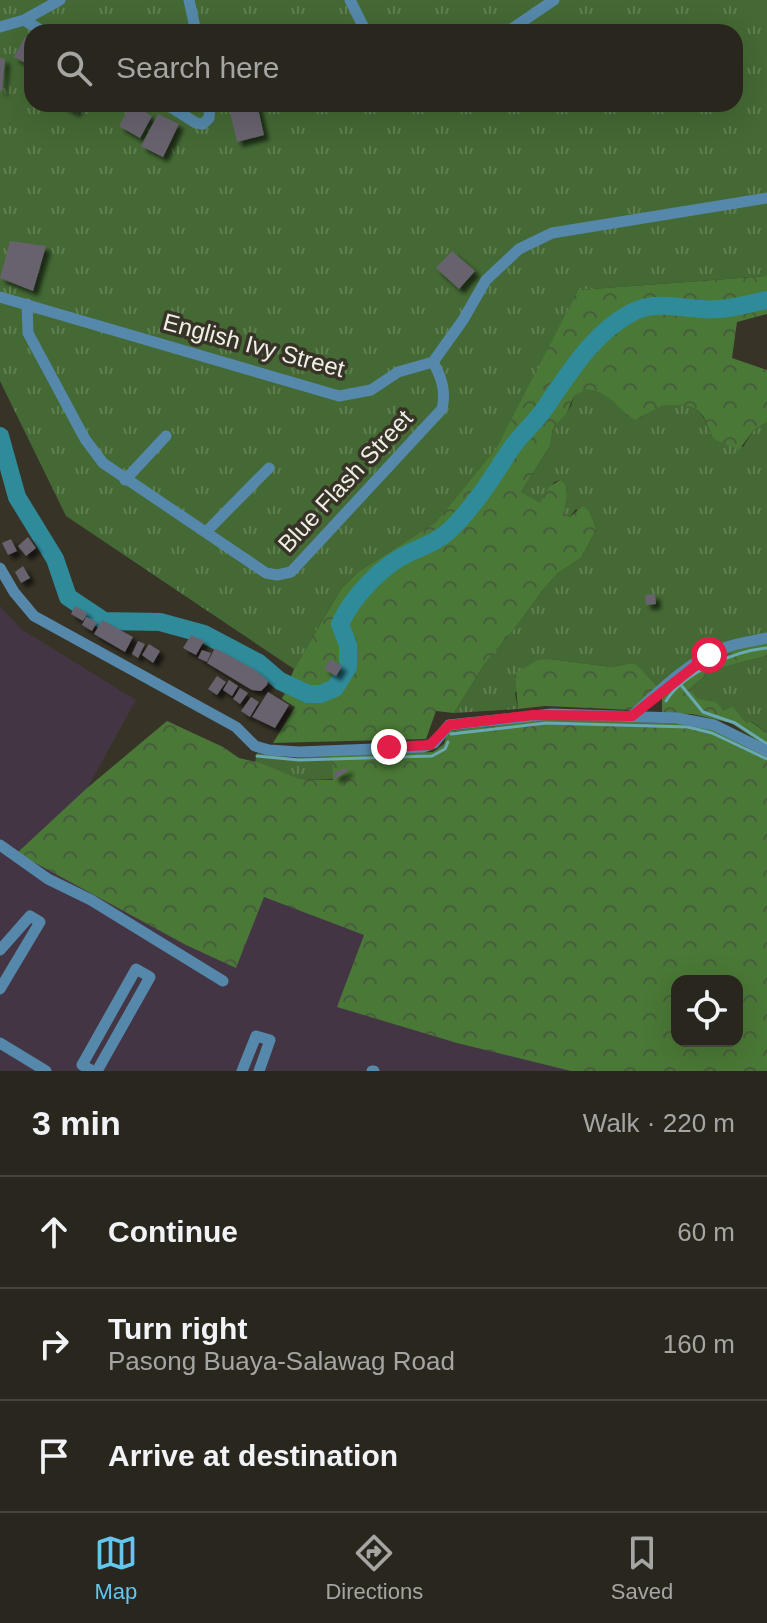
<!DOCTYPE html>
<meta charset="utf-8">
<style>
:root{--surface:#29261d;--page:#35322a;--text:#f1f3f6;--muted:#a5a5a4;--line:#45433b;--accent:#64c5ee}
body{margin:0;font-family:Helvetica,sans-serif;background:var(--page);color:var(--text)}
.controls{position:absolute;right:24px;bottom:24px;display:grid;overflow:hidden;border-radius:16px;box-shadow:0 8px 32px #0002}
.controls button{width:72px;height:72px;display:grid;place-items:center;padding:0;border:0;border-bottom:2px solid var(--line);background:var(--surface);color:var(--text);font:40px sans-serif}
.stop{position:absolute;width:24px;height:24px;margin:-18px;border:6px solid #e11d48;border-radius:50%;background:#fff}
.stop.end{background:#e11d48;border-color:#fff;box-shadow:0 2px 8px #0008}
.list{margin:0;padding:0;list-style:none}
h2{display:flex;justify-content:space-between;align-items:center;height:104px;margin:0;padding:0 32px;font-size:34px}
h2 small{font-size:26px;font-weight:400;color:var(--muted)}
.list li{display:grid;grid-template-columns:52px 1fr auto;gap:24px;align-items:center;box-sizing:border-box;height:112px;padding:0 32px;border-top:2px solid var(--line)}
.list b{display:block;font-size:30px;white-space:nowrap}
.list p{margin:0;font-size:26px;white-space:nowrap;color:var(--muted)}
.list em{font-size:26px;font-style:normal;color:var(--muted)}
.icon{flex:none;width:44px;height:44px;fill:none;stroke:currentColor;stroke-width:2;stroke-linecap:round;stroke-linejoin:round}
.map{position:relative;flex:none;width:767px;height:1071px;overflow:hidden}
.search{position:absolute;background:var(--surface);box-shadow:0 8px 32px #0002;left:24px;right:24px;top:24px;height:88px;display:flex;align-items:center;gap:20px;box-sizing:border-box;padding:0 28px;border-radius:24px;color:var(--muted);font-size:30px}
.sheet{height:440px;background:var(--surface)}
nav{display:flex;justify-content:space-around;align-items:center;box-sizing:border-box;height:112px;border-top:2px solid var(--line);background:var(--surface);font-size:22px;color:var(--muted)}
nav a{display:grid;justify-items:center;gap:4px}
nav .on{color:var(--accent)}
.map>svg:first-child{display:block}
.commercial{fill:#433543;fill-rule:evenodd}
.grass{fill:url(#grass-tufts);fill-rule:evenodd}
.forest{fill:url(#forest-crowns);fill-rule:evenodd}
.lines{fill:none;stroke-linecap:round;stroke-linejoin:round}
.stream{stroke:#69a9b1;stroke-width:3}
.river{stroke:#2f8b9a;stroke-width:18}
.building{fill:#68626e;filter:url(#shadow)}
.minor{stroke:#58a;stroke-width:11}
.route{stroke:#e11d48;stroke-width:10}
.labels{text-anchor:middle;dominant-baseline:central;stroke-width:7;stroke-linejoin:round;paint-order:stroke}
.street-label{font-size:24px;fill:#f1eee7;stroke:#373327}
</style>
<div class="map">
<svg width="767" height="1071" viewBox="0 0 767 1071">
<defs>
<pattern id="grass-tufts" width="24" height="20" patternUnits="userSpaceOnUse" patternTransform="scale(2)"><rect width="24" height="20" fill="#446934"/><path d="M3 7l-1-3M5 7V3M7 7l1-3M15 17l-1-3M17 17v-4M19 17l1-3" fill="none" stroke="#5f7f51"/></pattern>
<pattern id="forest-crowns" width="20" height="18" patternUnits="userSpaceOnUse" patternTransform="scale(2)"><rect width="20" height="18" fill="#4a7836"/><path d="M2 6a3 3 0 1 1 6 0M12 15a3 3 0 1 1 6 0" fill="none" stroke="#495d3e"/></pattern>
<filter id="shadow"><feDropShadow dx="5" dy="5" stdDeviation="2" flood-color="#0009"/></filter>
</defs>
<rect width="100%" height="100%" fill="#373327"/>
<!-- commercial -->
<path class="commercial" d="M 0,606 L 21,629 L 136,700 L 88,787 L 167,721 L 223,747 L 239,758 L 260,763 L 762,777 L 767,1071 L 0,1071 ZM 677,981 L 737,981 L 737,1041 L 677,1041 Z"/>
<!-- grass -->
<g class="grass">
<path d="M 0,0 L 767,0 L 767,276 L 578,290 L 497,449 L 436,522 L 358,572 L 341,589 L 294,669 L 66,516 L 0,381 ZM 32,32 L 735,32 L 735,104 L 32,104 Z"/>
<polygon points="587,388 611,398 628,416 640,418 654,407 663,404 687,406 696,409 704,418 713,439 743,447 753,431 767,422 767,635 736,641 660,687 651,682 632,663 612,667 550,659 515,693 518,709 454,713 484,665 519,623 542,591 558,573 581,558 596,530 576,509 570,517 565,515 564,507 567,489 560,480 554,482 540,504 521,492 550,446 553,428 571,406 574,396"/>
<path d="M 767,656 L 767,733 L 751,721 L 746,723 C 729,713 717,702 698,700 L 690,689 C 712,666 738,664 767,656 Z"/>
<polygon points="257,753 295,758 332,755 335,779 298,779 255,762"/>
</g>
<!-- forest -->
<g class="forest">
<path d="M 767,276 L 767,314 L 737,322 L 732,358 L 767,370 L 767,422 L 753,431 L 739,450 L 713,439 L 704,417 L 696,409 L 687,406 L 663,405 L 635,420 C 613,407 618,397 587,389 L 574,396 L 566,414 L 553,428 L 550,446 L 521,492 L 540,503 L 549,487 L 560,480 C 573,487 563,503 565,515 L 570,517 L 583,506 L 589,511 L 596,530 L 581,558 L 558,573 L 542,591 L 519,623 L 484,665 L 454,713 L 436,711 L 426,739 L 273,743 L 295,707 L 282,699 L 294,669 L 341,589 L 358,572 L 436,522 L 496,449 L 578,290 Z"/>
<path d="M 767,640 L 767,656 C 738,664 712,666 690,689 L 698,699 L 715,702 L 724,710 L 733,707 L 746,723 L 750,721 L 767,733 L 767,747 L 731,723 L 692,714 L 662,713 L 662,695 L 724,653 Z"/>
<path d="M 550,659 L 612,667 L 632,663 C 645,668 647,681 660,687 L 632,710 L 545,706 L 518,709 L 515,673 L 538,660 Z"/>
<path d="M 546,719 L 693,724 L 706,726 L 767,755 L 767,1071 L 571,1071 L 457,1043 L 337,1007 L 364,935 L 264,897 L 236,968 L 186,945 L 17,853 L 86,789 L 167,721 L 223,747 L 239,758 L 260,763 L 299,779 L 333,780 L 332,755 L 433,752 L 444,744 L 448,731 ZM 677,981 L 737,981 L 737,1041 L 677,1041 Z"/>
</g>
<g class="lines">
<!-- stream -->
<g class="stream">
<polyline points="681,685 703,712 735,723 767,744"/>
<path d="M 666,701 C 684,672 735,651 767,648"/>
<polyline points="451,734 546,723 688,727 712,733 767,759"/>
<polyline points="257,756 299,760 432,756 445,749 448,742"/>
</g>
<!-- river -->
<path class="river" d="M 0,436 L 17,497 L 55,559 L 68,597 L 104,621 L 160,622 L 204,634 L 259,663 L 280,681 L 308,694 L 321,694 L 335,688 L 348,667 L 348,645 L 340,624 C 352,597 383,564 411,552 C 427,545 440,540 452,528 C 476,504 492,478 510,450 C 520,435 535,423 545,408 C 569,373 595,330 635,311 C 661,299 692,312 719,309 C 735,308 751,303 767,300"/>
</g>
<!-- building -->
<g class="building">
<polygon points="25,37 32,41 31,66 14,57"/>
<polygon points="0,58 5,59 2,91 0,91"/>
<polygon points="60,104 80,104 75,112"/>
<polygon points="131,104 152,116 140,138 119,126"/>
<polygon points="245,104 257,104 264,135 237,142 229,108"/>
<polygon points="158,114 179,124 163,157 141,146"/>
<polygon points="10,241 46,246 33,291 0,278"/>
<polygon points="452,251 475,271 459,289 436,268"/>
<polygon points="28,537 36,548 26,556 18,546"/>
<polygon points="11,539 17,551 8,555 2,543"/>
<polygon points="23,566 30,578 21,583 15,572"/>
<polygon points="655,594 656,604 646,605 645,595"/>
<polygon points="75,606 87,613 83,621 71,614"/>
<polygon points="86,617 97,622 92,631 82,625"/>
<polygon points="102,620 133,637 125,652 94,634"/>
<polygon points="191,635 204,641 196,655 183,648"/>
<polygon points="138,641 145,644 138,658 132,654"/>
<polygon points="149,644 160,651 153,663 142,655"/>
<polygon points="215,648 255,670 268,681 267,685 261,691 252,690 207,663"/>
<polygon points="202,650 211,653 207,662 198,658"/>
<polygon points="330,659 342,666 336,676 324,669"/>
<polygon points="217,676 226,682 217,695 208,689"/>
<polygon points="229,680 238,686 232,696 223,690"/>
<polygon points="240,688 248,693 240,704 233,699"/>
<polygon points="268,692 289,705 275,728 252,717"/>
<polygon points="251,697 259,702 250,717 241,711"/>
<polygon points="348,768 348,771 335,779 334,772"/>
</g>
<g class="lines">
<!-- minor -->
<g class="minor">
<polyline points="189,0 196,32"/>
<polyline points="350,0 366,32"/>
<polyline points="24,20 44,32"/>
<polyline points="0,27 24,20 60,0"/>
<polyline points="507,32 554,0"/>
<polyline points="166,104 196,123 203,124 209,118 210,104"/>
<polyline points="0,297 339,396 371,390 398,372 433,362 463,320 486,280 519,249 552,233 767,198"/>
<path d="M 27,304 L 28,333 L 85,439 L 103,463 L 266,573 L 277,575 L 291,572 L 442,409 C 446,392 442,378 433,362"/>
<polyline points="125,480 166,436"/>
<polyline points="207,531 269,468"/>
<polyline points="0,568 14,592 34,616 236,727 255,746 269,750 299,752 424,747 434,743 449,725 552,714 677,718 714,725 767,751"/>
<path d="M 632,716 C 658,692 689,661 724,648 C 737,643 753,641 767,638"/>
<polyline points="0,845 48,879 91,900 223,981"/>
<polyline points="0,950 30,916 40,922 0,989"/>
<polyline points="0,1043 46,1071"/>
<polyline points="93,1071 82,1065 136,969 150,977 97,1071"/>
<polyline points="242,1071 256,1036 270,1040 259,1071"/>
<polyline points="372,1071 374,1071"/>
</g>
</g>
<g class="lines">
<!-- route -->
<polyline class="route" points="389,747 430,745 449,725 533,715 632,716 709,655"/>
</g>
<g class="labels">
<!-- street labels -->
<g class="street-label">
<text transform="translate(254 345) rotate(15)">English Ivy Street</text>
<text transform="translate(345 481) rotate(-47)">Blue Flash Street</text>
</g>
</g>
</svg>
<div class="controls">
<button><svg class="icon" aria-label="locate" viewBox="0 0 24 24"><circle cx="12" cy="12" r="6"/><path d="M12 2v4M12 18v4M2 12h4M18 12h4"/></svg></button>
</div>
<div class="stop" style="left:709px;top:655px"></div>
<div class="stop end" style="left:389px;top:747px"></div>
<div class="search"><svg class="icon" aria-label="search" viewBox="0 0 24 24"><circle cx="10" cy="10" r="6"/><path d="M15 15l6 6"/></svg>Search here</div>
</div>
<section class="sheet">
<h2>3 min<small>Walk · 220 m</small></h2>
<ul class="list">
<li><svg class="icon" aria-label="ahead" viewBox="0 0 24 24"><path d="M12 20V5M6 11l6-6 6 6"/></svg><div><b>Continue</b></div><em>60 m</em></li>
<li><svg class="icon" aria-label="right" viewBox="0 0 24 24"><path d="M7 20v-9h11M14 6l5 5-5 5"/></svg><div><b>Turn right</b><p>Pasong Buaya-Salawag Road</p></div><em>160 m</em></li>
<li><svg class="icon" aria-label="arrive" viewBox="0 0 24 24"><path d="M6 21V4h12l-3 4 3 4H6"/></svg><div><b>Arrive at destination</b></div></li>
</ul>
</section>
<nav>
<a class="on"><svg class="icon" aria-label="map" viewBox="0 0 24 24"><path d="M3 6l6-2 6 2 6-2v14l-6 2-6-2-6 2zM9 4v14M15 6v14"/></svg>Map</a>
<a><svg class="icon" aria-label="directions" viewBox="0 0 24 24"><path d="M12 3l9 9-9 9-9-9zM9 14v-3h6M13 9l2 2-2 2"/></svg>Directions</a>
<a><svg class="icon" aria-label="saved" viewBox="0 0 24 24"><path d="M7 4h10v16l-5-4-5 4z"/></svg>Saved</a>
</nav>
